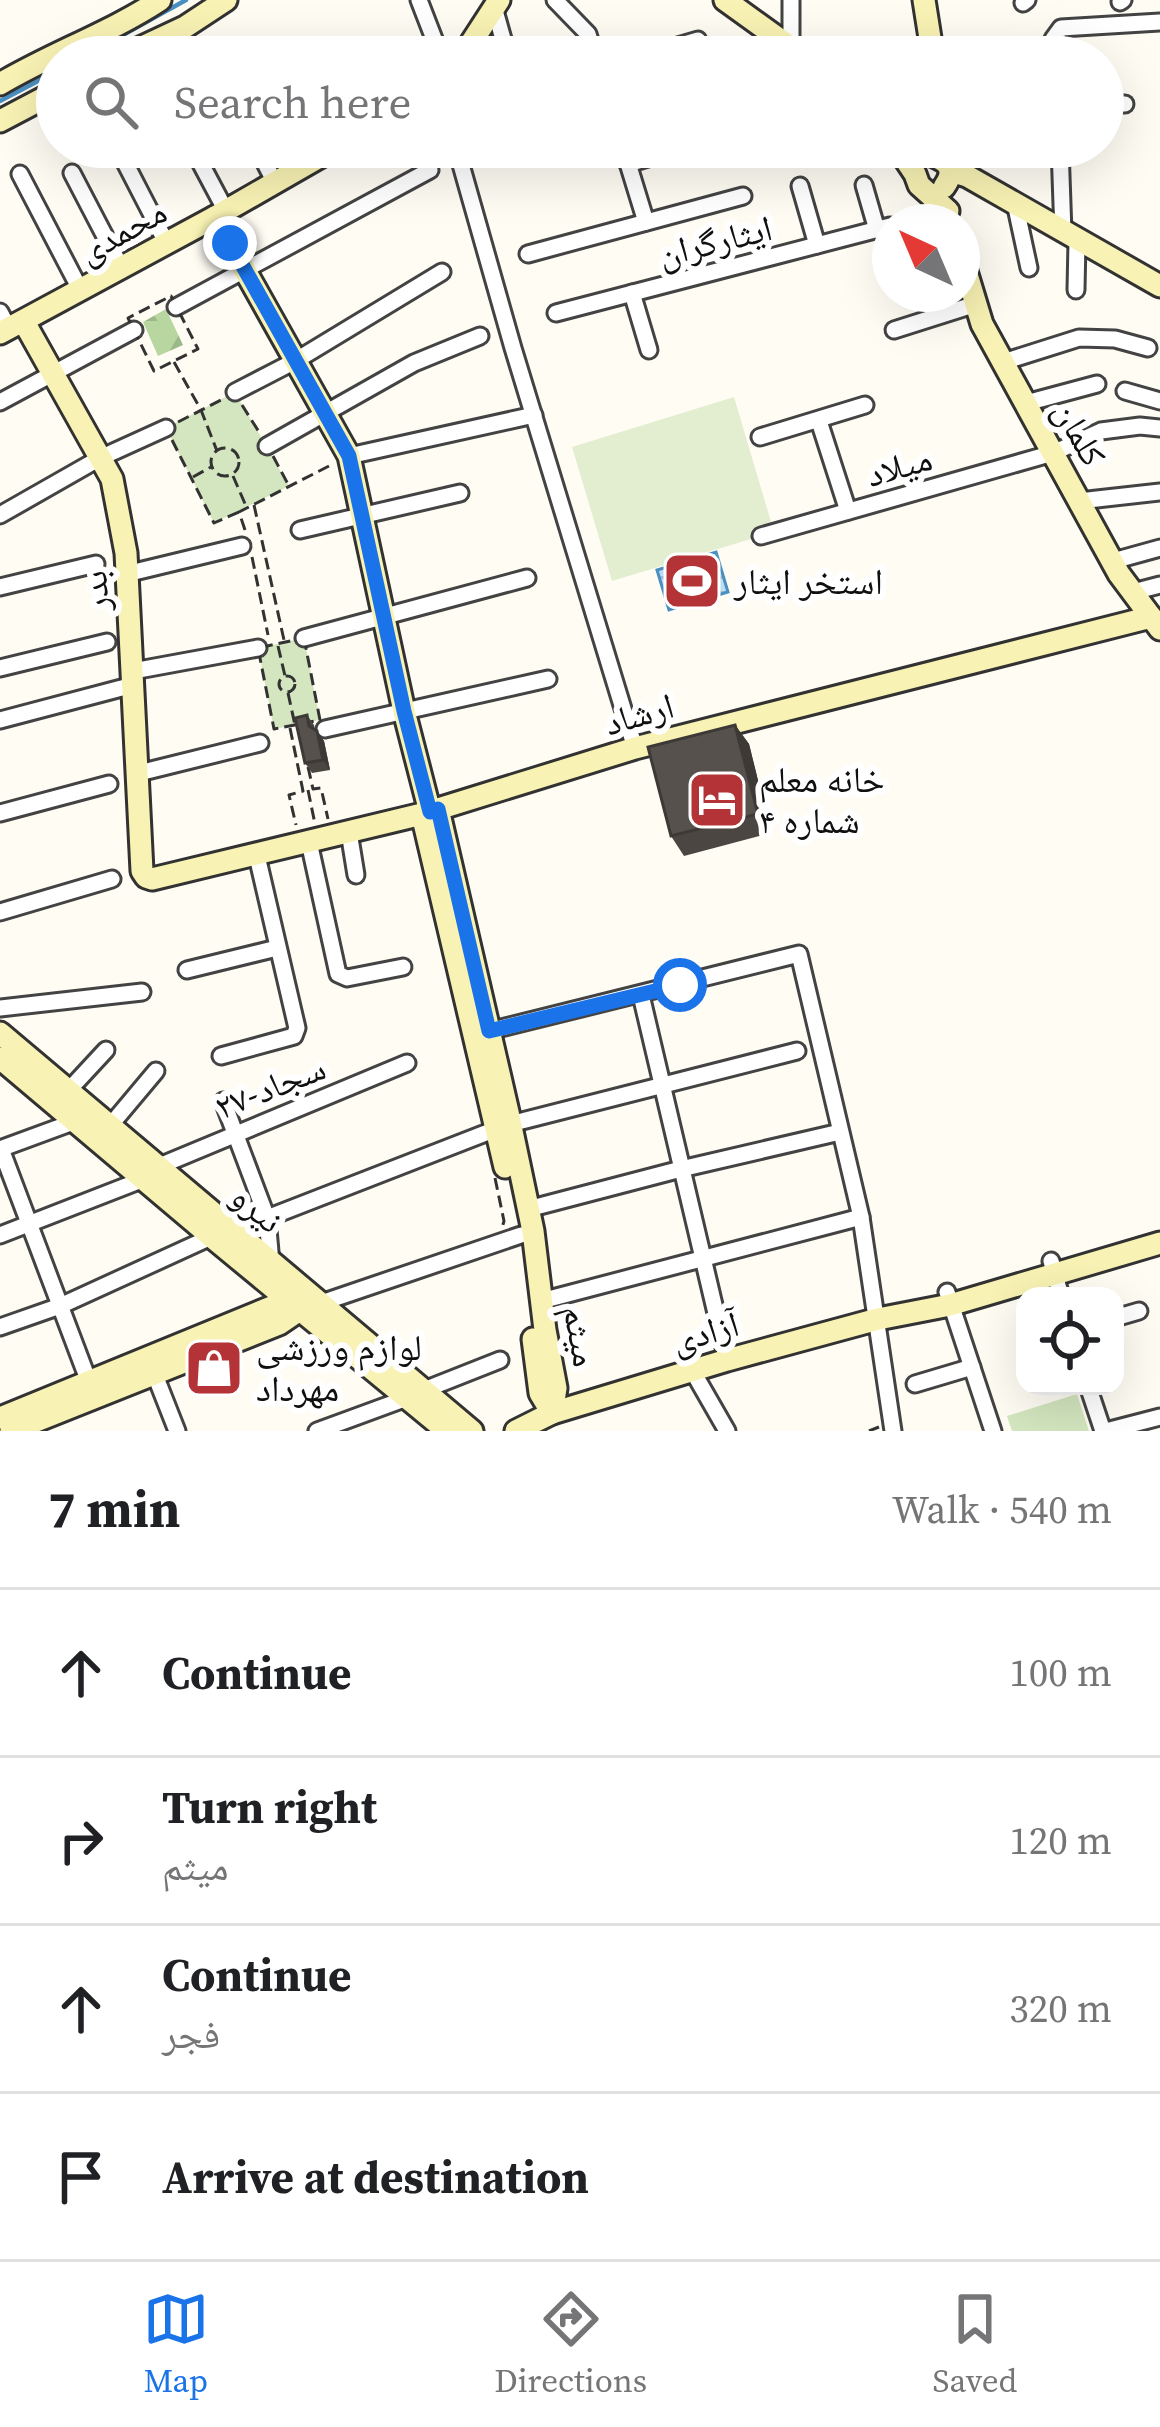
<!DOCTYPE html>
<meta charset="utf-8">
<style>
:root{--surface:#fff;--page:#f2f2f2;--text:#202124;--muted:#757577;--line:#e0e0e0;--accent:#1a73e8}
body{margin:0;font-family:"Source Serif 4","Noto Naskh Arabic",serif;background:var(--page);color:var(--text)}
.controls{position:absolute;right:36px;bottom:36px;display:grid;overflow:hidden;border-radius:24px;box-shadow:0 12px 48px #0002}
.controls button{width:108px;height:108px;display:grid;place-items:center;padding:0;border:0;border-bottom:3px solid var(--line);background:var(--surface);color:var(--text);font:60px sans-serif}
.compass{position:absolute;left:872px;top:204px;width:108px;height:108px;border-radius:50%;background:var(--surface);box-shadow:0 12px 48px #0002;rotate:316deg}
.stop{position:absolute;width:36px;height:36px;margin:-27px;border:9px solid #1a73e8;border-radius:50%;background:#fff}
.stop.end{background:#1a73e8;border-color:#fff;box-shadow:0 3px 12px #0008}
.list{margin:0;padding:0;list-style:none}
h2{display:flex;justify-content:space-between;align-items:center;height:156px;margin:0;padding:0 48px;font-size:51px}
h2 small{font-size:39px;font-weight:400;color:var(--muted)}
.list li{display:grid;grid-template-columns:78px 1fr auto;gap:36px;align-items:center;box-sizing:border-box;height:168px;padding:0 48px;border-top:3px solid var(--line)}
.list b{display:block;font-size:45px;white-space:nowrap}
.list p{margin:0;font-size:39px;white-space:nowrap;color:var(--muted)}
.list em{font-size:39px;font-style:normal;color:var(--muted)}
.icon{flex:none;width:66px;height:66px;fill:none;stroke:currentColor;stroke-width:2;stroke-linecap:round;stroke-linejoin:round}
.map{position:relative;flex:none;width:1160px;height:1431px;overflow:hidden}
.search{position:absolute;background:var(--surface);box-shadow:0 12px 48px #0002;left:36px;right:36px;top:36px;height:132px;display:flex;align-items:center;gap:30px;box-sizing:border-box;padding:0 42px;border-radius:66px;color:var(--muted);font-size:45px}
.sheet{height:828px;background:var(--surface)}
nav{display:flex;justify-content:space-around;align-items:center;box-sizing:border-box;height:168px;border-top:3px solid var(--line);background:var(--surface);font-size:33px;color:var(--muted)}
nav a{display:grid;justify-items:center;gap:6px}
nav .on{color:var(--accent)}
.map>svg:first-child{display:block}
.forest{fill:url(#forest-firs)}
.park{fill:#d3e6bf}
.pitch{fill:#e3eed0}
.water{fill:url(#water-rules);stroke:#498fc2;stroke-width:3}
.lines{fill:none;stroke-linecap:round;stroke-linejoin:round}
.stream{stroke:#498fc2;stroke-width:4.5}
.street-casing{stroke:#434343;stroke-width:21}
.secondary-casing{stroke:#323232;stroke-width:27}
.path{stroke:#323232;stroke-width:3;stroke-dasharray:12 6;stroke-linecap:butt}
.street{stroke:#fff;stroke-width:15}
.secondary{stroke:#f8f2b4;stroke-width:21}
.wall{fill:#4b4642}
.shaded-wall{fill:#3d3936}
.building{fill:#57514d;stroke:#3d3936;stroke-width:3}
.route{stroke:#1a73e8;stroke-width:15}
.labels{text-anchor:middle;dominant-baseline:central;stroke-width:12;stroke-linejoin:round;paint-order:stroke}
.street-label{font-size:36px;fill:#101010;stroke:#fff}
.poi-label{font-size:36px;fill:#101010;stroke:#fff;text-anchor:start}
</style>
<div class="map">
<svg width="1160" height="1431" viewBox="0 0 1160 1431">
<defs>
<pattern id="forest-firs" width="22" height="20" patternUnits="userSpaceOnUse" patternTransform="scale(3)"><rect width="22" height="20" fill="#b7d6a0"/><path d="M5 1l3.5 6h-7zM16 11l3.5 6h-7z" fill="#9cb789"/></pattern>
<pattern id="water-rules" width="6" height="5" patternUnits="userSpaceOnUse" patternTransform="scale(3)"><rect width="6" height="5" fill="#bcdcf1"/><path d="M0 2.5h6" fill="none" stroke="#a1bcce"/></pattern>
</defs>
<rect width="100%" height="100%" fill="#fefcf3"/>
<!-- forest -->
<polygon class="forest" points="166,309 183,345 158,356 143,322"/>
<!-- park -->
<g class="park">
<polygon points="235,392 289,486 214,523 166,428"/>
<polygon points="304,638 320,720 274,729 258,648"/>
<polygon points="1077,1394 1089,1431 1012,1431 1007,1416"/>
</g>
<!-- pitch -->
<polygon class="pitch" points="734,397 774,532 612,581 572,447"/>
<!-- water -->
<polygon class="water" points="716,552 728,592 669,610 657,570"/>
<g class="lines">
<!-- stream -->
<g class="stream">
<polyline points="83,57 186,0"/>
<polyline points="0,101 57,71"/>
</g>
<defs>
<g id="street">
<polyline points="419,0 441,57"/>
<polyline points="555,0 588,34 595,57"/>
<polyline points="791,0 791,47"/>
<polyline points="1120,2 1123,0"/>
<polyline points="1023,3 1027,0"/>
<polyline points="494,7 503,39"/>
<polyline points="640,57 698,40"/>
<polyline points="1054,57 1053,39 1061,28 1160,22"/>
<polyline points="1103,104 1125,104"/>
<polyline points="117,147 167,244"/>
<polyline points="192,147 226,211"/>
<polyline points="257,147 275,183"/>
<polyline points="456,147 513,348 635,748"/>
<polyline points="623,147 646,222"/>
<polyline points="1060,147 1063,233"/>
<polyline points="628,164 685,147"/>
<polyline points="72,173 122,269"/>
<polyline points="20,174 81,291"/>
<polyline points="864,185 877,230"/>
<polyline points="800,186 817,245"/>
<polyline points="1015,203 1029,268"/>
<polyline points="907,222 948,211"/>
<polyline points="528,254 743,196"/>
<polyline points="1076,290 1077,241"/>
<polyline points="632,293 649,350"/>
<polyline points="176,307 430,170"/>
<polyline points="0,312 9,329"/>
<polyline points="556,313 890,226"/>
<polyline points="894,330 976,304"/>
<polyline points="1003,362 1079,338 1115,339 1148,348"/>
<polyline points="1125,391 1160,401"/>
<polyline points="235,392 295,361 442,272"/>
<polyline points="0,402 134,330"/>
<polyline points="1026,403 1097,384"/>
<polyline points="819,421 848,511"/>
<polyline points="760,437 865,405"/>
<polyline points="267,446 414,363 480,336"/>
<polyline points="349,456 534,415"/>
<polyline points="1079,501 1160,492"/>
<polyline points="0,515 100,458 166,428"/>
<polyline points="300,530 460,493"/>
<polyline points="761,536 1053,453 1101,431 1140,426 1160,428"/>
<polyline points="1113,561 1160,548"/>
<polyline points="126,574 242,546"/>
<polyline points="0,587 96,564"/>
<polyline points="1133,592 1160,585"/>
<polyline points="304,638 527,578"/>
<polyline points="0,668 107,642"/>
<polyline points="133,671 258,648"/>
<polyline points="0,720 133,685"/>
<polyline points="325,729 548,679"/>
<polyline points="139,773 260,743"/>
<polyline points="0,813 109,784"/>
<polyline points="349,832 356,875"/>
<polyline points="309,842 338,974 347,978 403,967"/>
<polyline points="0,912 112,879"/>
<polyline points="187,970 277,948"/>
<polyline points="641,995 727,1360"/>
<polyline points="0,1008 142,992"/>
<polyline points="489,1031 799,954 861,1217 893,1431"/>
<polyline points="221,1056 294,1036 297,1028 257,856"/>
<polyline points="68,1091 106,1050"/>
<polyline points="223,1101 267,1218 271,1263"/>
<polyline points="510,1124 797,1051"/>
<polyline points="109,1127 156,1071"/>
<polyline points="0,1149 76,1121"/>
<polyline points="1,1149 89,1382"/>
<polyline points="157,1167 407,1063"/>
<polyline points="528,1209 681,1169 840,1132"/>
<polyline points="267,1218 496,1129"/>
<polyline points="0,1235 144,1179"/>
<polyline points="1051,1261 1061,1296"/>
<polyline points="947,1292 993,1431"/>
<polyline points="541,1301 861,1217"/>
<polyline points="321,1303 521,1235"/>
<polyline points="1115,1318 1139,1311"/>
<polyline points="0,1327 60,1306 211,1237"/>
<polyline points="692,1370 727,1431"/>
<polyline points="155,1375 177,1431"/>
<polyline points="915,1384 972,1367"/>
<polyline points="1088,1386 1103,1431"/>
<polyline points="424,1390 500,1360"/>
<polyline points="317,1431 407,1398"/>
<polyline points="1106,1431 1160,1417"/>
</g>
<g id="secondary">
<polyline points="725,0 804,57"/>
<polyline points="924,0 933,57"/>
<polyline points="121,57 185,27 226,0"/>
<polyline points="462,57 499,0"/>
<path d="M 0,84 C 52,53 110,33 160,0"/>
<polyline points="0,121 57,91"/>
<polyline points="897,147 915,174 919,185 948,211"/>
<path d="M 917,147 C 934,159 963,160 944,187"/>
<polyline points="950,171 967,176 1160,286"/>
<polyline points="215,217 349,456 404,711 430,812"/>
<polyline points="962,258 982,324 1119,574 1160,629"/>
<polyline points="24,322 112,479 126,553 142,871 146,877 152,879 422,814 635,748 1151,617"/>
<polyline points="0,333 215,217 337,147"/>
<polyline points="438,809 508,1112 533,1231 545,1330 556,1388 552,1413"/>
<polyline points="422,814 505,1167"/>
<polyline points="0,1033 472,1431"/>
<polyline points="0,1058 213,1238 447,1431"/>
<polyline points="533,1339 540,1393 552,1413"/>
<polyline points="0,1418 274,1306 300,1309"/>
<polyline points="11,1431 279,1324 301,1309 309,1306"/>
<polyline points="516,1431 552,1413 727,1360 878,1319 950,1305 1160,1243"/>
</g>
</defs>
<!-- street casing -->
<use href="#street" class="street-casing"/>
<!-- secondary casing -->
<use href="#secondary" class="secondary-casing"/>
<!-- path -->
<g class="path">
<polygon points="171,296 198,349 154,371 128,318"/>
<polyline points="174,362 201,410 217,451"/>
<polyline points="242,405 259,432"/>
<polyline points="178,422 223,399"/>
<polyline points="172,440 214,523 239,512"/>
<circle cx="225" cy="462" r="14"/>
<polyline points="273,456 289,486"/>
<polyline points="233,476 246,506"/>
<polyline points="193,477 211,467"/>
<polyline points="254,505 284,640"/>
<polyline points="245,530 239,512 331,465"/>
<polyline points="252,557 268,635"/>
<polygon points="304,638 320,720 274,729 258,648"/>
<polyline points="278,646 285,676"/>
<circle cx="287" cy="684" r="8"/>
<polyline points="288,693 295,725"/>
<polyline points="290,728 303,791 289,795 296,825"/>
<polyline points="308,767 313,789 321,788 328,819"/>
<polyline points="308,790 315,824"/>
<polyline points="495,1178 504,1221 502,1228"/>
<polyline points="869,1431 879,1427"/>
</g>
<!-- street -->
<use href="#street" class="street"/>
<!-- secondary -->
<use href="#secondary" class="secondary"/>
</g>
<!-- wall -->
<g class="wall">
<polygon points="307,715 314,725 315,730 324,741 330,770 312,773 305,763"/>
<polygon points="735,725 749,744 771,833 684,856 671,836"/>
</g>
<!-- shaded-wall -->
<g class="shaded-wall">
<polygon points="735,725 749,744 771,833 758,814"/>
<polygon points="317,731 324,741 330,770 323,760"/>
</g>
<!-- building -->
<g class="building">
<polygon points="307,715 309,726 317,731 323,760 305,763 295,718"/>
<polygon points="735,725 758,814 671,836 648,747"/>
</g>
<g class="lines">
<!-- route -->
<polyline class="route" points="230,243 349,456 404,711 430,812 438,809 489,1031 680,985"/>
</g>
<!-- icons -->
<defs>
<symbol id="stadium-square" viewBox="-11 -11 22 22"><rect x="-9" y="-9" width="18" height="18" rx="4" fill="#b43336" stroke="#fff"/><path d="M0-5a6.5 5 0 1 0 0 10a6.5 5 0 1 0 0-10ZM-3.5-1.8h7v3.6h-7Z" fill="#fff"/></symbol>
<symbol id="hotel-square" viewBox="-11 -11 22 22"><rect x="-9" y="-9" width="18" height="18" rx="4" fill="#b43336" stroke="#fff"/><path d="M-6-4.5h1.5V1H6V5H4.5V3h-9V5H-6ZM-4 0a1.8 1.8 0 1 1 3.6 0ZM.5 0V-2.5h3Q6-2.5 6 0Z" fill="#fff"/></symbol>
<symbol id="shop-square" viewBox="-11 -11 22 22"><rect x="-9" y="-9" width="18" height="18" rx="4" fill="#b43336" stroke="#fff"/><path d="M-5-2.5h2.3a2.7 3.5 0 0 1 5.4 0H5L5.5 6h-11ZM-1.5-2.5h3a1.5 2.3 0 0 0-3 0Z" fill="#fff"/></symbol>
</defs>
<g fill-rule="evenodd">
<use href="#stadium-square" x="659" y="548" width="66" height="66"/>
<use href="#hotel-square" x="684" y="767" width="66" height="66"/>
<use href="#shop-square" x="181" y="1335" width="66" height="66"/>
</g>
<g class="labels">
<!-- street labels -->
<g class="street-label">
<text transform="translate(122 231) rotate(-29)">محمدی</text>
<text transform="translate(715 241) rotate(-14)">ایثارگران</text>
<text transform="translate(1080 433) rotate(61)">کلمان</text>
<text transform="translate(899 466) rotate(-16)">میلاد</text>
<text transform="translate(95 591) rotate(-94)">بدر</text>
<text transform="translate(639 714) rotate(-16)">ارشاد</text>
<text transform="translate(270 1087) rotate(-22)">۲۷-سجاد</text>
<text transform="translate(257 1208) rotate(40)">نیرو</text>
<text transform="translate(705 1332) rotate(-16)">آزادی</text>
<text transform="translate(581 1336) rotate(80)">میثم</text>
</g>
<!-- poi labels -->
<g class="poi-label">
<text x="734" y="581">استخر ایثار</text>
<text x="759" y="779">خانه معلم<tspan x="759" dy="41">شماره ۴</tspan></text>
<text x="256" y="1347">لوازم ورزشی<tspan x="256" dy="41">مهرداد</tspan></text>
</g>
</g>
</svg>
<div class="controls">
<button><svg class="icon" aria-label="locate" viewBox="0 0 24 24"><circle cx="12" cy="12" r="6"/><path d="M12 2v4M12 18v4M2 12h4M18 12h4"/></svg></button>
</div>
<svg class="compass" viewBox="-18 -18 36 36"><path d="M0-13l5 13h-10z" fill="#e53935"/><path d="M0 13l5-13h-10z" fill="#757577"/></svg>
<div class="stop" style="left:680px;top:985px"></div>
<div class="stop end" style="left:230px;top:243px"></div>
<div class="search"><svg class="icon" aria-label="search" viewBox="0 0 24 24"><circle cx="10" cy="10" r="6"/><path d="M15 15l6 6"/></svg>Search here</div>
</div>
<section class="sheet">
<h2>7 min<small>Walk · 540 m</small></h2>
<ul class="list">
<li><svg class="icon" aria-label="ahead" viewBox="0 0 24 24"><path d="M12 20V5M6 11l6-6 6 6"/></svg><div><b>Continue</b></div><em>100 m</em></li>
<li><svg class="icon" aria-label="right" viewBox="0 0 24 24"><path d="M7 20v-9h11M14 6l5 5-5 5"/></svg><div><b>Turn right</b><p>میثم</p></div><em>120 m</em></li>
<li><svg class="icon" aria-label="ahead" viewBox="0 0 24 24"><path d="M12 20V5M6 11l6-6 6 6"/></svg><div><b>Continue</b><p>فجر</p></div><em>320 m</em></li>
<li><svg class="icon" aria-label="arrive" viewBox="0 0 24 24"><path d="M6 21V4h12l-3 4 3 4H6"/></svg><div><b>Arrive at destination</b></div></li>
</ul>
</section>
<nav>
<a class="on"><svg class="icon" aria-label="map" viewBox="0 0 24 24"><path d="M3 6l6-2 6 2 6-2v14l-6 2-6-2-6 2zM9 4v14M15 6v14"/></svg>Map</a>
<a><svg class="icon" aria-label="directions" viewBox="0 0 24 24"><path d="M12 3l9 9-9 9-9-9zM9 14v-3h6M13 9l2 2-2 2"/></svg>Directions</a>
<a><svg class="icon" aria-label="saved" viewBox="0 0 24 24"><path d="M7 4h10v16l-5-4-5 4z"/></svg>Saved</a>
</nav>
